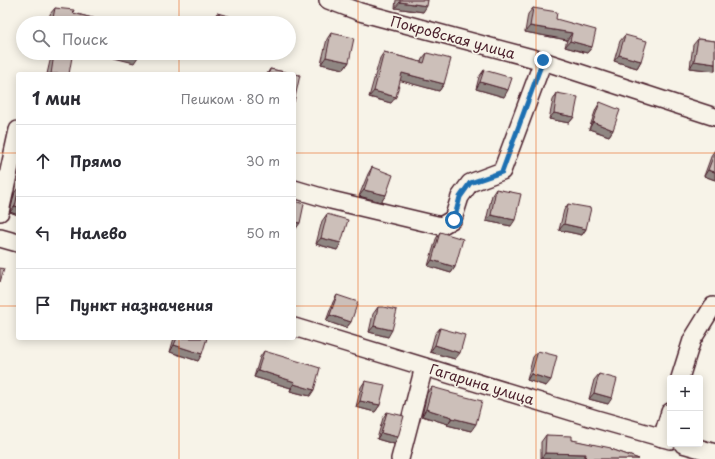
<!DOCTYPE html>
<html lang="ru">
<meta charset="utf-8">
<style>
:root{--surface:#fff;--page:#f7f7f7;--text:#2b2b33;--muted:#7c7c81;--line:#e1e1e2}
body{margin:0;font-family:"Playpen Sans",sans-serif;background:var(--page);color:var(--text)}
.controls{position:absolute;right:12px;bottom:12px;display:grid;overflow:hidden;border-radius:4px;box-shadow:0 2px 10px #0003}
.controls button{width:36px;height:36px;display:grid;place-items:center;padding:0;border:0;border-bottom:1px solid var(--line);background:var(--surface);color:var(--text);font:20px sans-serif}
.stop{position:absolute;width:12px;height:12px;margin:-9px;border:3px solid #1f6fb2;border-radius:50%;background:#fff}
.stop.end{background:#1f6fb2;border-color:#fff;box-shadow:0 1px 4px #0008}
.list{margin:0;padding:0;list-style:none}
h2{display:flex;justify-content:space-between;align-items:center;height:52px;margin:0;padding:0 16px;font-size:17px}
h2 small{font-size:13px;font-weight:400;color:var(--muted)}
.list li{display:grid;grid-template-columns:26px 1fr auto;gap:12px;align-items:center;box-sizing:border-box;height:72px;padding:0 16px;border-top:1px solid var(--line)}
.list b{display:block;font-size:15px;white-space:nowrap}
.list em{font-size:13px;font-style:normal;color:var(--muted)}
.icon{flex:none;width:22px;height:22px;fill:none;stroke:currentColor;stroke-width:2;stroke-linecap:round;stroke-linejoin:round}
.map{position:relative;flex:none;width:715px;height:459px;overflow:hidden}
.search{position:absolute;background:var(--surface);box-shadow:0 2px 10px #0003;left:16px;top:16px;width:280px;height:44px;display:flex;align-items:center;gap:10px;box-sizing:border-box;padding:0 14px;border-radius:22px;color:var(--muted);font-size:15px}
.panel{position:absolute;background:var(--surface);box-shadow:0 2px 10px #0003;left:16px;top:72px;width:280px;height:268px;border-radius:4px}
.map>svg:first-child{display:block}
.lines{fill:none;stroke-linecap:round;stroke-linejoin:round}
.minor-casing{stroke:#4a1f2b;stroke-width:20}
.minor{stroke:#f7f3e8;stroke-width:17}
.wall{fill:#afa49f;stroke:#4a1f2b}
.shaded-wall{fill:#8f8682;stroke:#4a1f2b}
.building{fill:#ccbfb9;stroke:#4a1f2b}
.route{stroke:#1f6fb2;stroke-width:5}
.grid{fill:none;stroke:#e8590c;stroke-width:1;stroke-opacity:0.55}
.labels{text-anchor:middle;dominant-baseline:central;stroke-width:3.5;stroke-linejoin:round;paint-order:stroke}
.street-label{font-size:14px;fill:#4a1f2b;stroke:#f7f3e8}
</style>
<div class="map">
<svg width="715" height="459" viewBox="0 0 715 459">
<rect width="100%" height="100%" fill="#f7f3e8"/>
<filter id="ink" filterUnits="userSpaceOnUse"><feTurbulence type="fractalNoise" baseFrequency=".025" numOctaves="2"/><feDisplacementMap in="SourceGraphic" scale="8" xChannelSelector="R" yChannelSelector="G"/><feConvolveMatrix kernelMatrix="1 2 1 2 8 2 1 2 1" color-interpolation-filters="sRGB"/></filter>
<g filter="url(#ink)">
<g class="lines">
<defs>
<g id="minor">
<polyline points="328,0 360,12 543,61 715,117"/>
<polyline points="294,189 331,200 441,226 453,219 460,197 470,183 502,171 543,61"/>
<polyline points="0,212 18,130"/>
<polyline points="0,238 18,243"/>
<polyline points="294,327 596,419 670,440"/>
<polyline points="680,378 692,340 713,306"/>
<polyline points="662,438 670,412"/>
<polyline points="683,444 715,453"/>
<polyline points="400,459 424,367"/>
</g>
</defs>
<!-- minor casing -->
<use href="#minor" class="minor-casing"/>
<!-- minor -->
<use href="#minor" class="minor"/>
</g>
<!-- wall -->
<g class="wall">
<polygon points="396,0 428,0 423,12 395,8"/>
<polygon points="55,8 73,13 112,23 49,23 50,14"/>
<polygon points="533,8 556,19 592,47 587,53 565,47 567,40 525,32 528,14"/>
<polygon points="217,13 243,23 212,23 213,20"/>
<polygon points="331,33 349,62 344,69 321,64 327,39"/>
<polygon points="625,35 641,61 637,68 614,61 620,41"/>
<polygon points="698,39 715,41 715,71 690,68 693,45"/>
<polygon points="384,52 421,62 422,59 427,53 444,84 439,91 400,80 391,103 369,97 380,58"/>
<polygon points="54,54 69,74 47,74 50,61"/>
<polygon points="270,69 294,74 267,74"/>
<polygon points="484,70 504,97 476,89 479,77"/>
<polygon points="557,93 574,117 569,123 549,119 553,100"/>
<polygon points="600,102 613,130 609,136 589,129 596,109"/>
<polygon points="715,150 715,180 704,176 712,154"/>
<polygon points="372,167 386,195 381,202 359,196 368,174"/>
<polygon points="18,188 18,215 10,212 15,192"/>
<polygon points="496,189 511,226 486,221 492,195"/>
<polygon points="568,204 586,229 582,235 559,230 564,210"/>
<polygon points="327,214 337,250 316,244 322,221"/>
<polygon points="440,232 455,267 451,273 428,266 436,239"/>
<polygon points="337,295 351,322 346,328 326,321 333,302"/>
<polygon points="378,307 388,337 369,332 373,314"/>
<polygon points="440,328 455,359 430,352 435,334"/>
<polygon points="174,338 207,338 198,361 170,352"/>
<polygon points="264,351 310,396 290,391 291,388 254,377 260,357"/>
<polygon points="538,351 546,386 527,380 533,357"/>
<polygon points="599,374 608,404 589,399 594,380"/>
<polygon points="365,381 380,405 375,412 356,407 361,387"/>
<polygon points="432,387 471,431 447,425 448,424 422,416 427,393"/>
<polygon points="387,412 394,444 377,439 383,418"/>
<polygon points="546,435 572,440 611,449 639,459 541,459 541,442"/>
</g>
<!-- shaded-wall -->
<g class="shaded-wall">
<polygon points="400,2 427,6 423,12 395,8"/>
<polygon points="530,26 572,33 567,40 525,32"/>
<polygon points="570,41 592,47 587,53 565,47"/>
<polygon points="118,53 125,53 138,57 134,63 114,58"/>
<polygon points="186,53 196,53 195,55"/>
<polygon points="619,55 641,61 637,68 614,61"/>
<polygon points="326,57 349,62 344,69 321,64"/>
<polygon points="694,61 715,64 715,71 690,68"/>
<polygon points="402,73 444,84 439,91 398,80"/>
<polygon points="480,82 508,90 504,97 476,89"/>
<polygon points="374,91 396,97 391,103 369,97"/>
<polygon points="554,113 574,117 569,123 549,119"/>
<polygon points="593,122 613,130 609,136 589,129"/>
<polygon points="708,170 715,172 715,180 704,176"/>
<polygon points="364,190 386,195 381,202 359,196"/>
<polygon points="15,206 18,207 18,215 10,212"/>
<polygon points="491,215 515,220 511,226 486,221"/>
<polygon points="294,222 300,223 295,230 294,229"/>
<polygon points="564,224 586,229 582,235 559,230"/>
<polygon points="321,238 341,243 337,250 316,244"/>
<polygon points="432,260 455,267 451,273 428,266"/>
<polygon points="330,315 351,322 346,328 326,321"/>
<polygon points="374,326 392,330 388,337 369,332"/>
<polygon points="174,345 202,354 198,361 170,352"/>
<polygon points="435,345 460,353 455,359 430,352"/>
<polygon points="258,370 295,382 291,388 254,377"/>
<polygon points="531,374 551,380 546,386 527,380"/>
<polygon points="294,384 314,390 310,396 290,391"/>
<polygon points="594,393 612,398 608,404 589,399"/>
<polygon points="360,401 380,405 375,412 356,407"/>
<polygon points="426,409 452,417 448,424 422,416"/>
<polygon points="452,418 476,424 471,431 447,425"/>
<polygon points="381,433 398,437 394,444 377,439"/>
<polygon points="545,453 586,454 582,459 541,459"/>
</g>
<!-- building -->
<g class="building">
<polygon points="400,0 428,0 427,6 400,2"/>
<polygon points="55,8 74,10 73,13 112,23 52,23"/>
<polygon points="533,8 557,12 556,19 596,30 592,47 570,41 572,33 530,26"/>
<polygon points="217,13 244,20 243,23 215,23"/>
<polygon points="179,19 199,23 178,23"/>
<polygon points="331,33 354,38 349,62 326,57"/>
<polygon points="625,35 647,41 641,61 619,55"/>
<polygon points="698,39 715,41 715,64 694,61"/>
<polygon points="384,52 424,63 427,53 451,59 444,84 402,73 396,97 374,91"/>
<polygon points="125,53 139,53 138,57"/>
<polygon points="54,54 72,57 69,74 51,74"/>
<polygon points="270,69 300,75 294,102 294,74 269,74"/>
<polygon points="484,70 512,78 508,90 480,82"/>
<polygon points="557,93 578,97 574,117 554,113"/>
<polygon points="600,102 620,110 613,130 593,122"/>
<polygon points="715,152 715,172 708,170"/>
<polygon points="372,167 393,175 386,195 364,190"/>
<polygon points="496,189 521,194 515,220 491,215"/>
<polygon points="18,192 18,207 15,206"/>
<polygon points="294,201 304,204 300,223 294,222"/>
<polygon points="568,204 591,208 586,229 564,224"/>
<polygon points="327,214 348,220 341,243 321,238"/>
<polygon points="440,232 463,239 455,267 432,260"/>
<polygon points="0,268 4,269 0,282"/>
<polygon points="337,295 358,302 351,322 330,315"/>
<polygon points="378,307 383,307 397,310 392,330 374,326"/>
<polygon points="440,328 465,335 460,353 435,345"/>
<polygon points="177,338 207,338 202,354 174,345"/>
<polygon points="264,351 301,362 320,368 314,390 294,384 295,382 258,370"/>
<polygon points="538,351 557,356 551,380 531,374"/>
<polygon points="599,374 617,379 612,398 594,393"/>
<polygon points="365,381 385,385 380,405 360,401"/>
<polygon points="432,387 450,392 450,393 482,401 476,424 452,418 452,417 426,409"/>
<polygon points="387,412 404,416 398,437 381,433"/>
<polygon points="546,435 572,436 572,440 611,448 611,449 639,459 585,459 586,454 545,453"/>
</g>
</g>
<g class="lines" filter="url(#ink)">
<!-- route -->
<polyline class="route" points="454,220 460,197 470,183 502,172 543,60"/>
</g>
<!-- grid -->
<path class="grid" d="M 179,0 L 179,23M 358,0 L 358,459M 536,0 L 536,459M 179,53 L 179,74M 0,153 L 18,153M 294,153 L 715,153M 0,306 L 18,306M 294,306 L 715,306M 179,338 L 179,459"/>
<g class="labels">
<!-- street labels -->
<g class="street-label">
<text transform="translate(453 37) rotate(15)">Покровская улица</text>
<text transform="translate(482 384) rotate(17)">Гагарина улица</text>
</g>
</g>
</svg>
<div class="controls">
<button>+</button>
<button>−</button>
</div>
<div class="stop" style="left:454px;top:220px"></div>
<div class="stop end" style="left:543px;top:60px"></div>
<div class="search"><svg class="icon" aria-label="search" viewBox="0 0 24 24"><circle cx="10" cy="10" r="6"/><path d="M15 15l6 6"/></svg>Поиск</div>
<section class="panel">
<h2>1 мин<small>Пешком · 80 m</small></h2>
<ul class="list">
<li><svg class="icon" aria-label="ahead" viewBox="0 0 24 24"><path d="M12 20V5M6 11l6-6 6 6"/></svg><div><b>Прямо</b></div><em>30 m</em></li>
<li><svg class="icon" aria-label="left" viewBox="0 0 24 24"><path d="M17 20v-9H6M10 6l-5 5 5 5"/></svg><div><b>Налево</b></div><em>50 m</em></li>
<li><svg class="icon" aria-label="arrive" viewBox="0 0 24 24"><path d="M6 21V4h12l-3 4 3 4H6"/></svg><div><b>Пункт назначения</b></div></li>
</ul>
</section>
</div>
